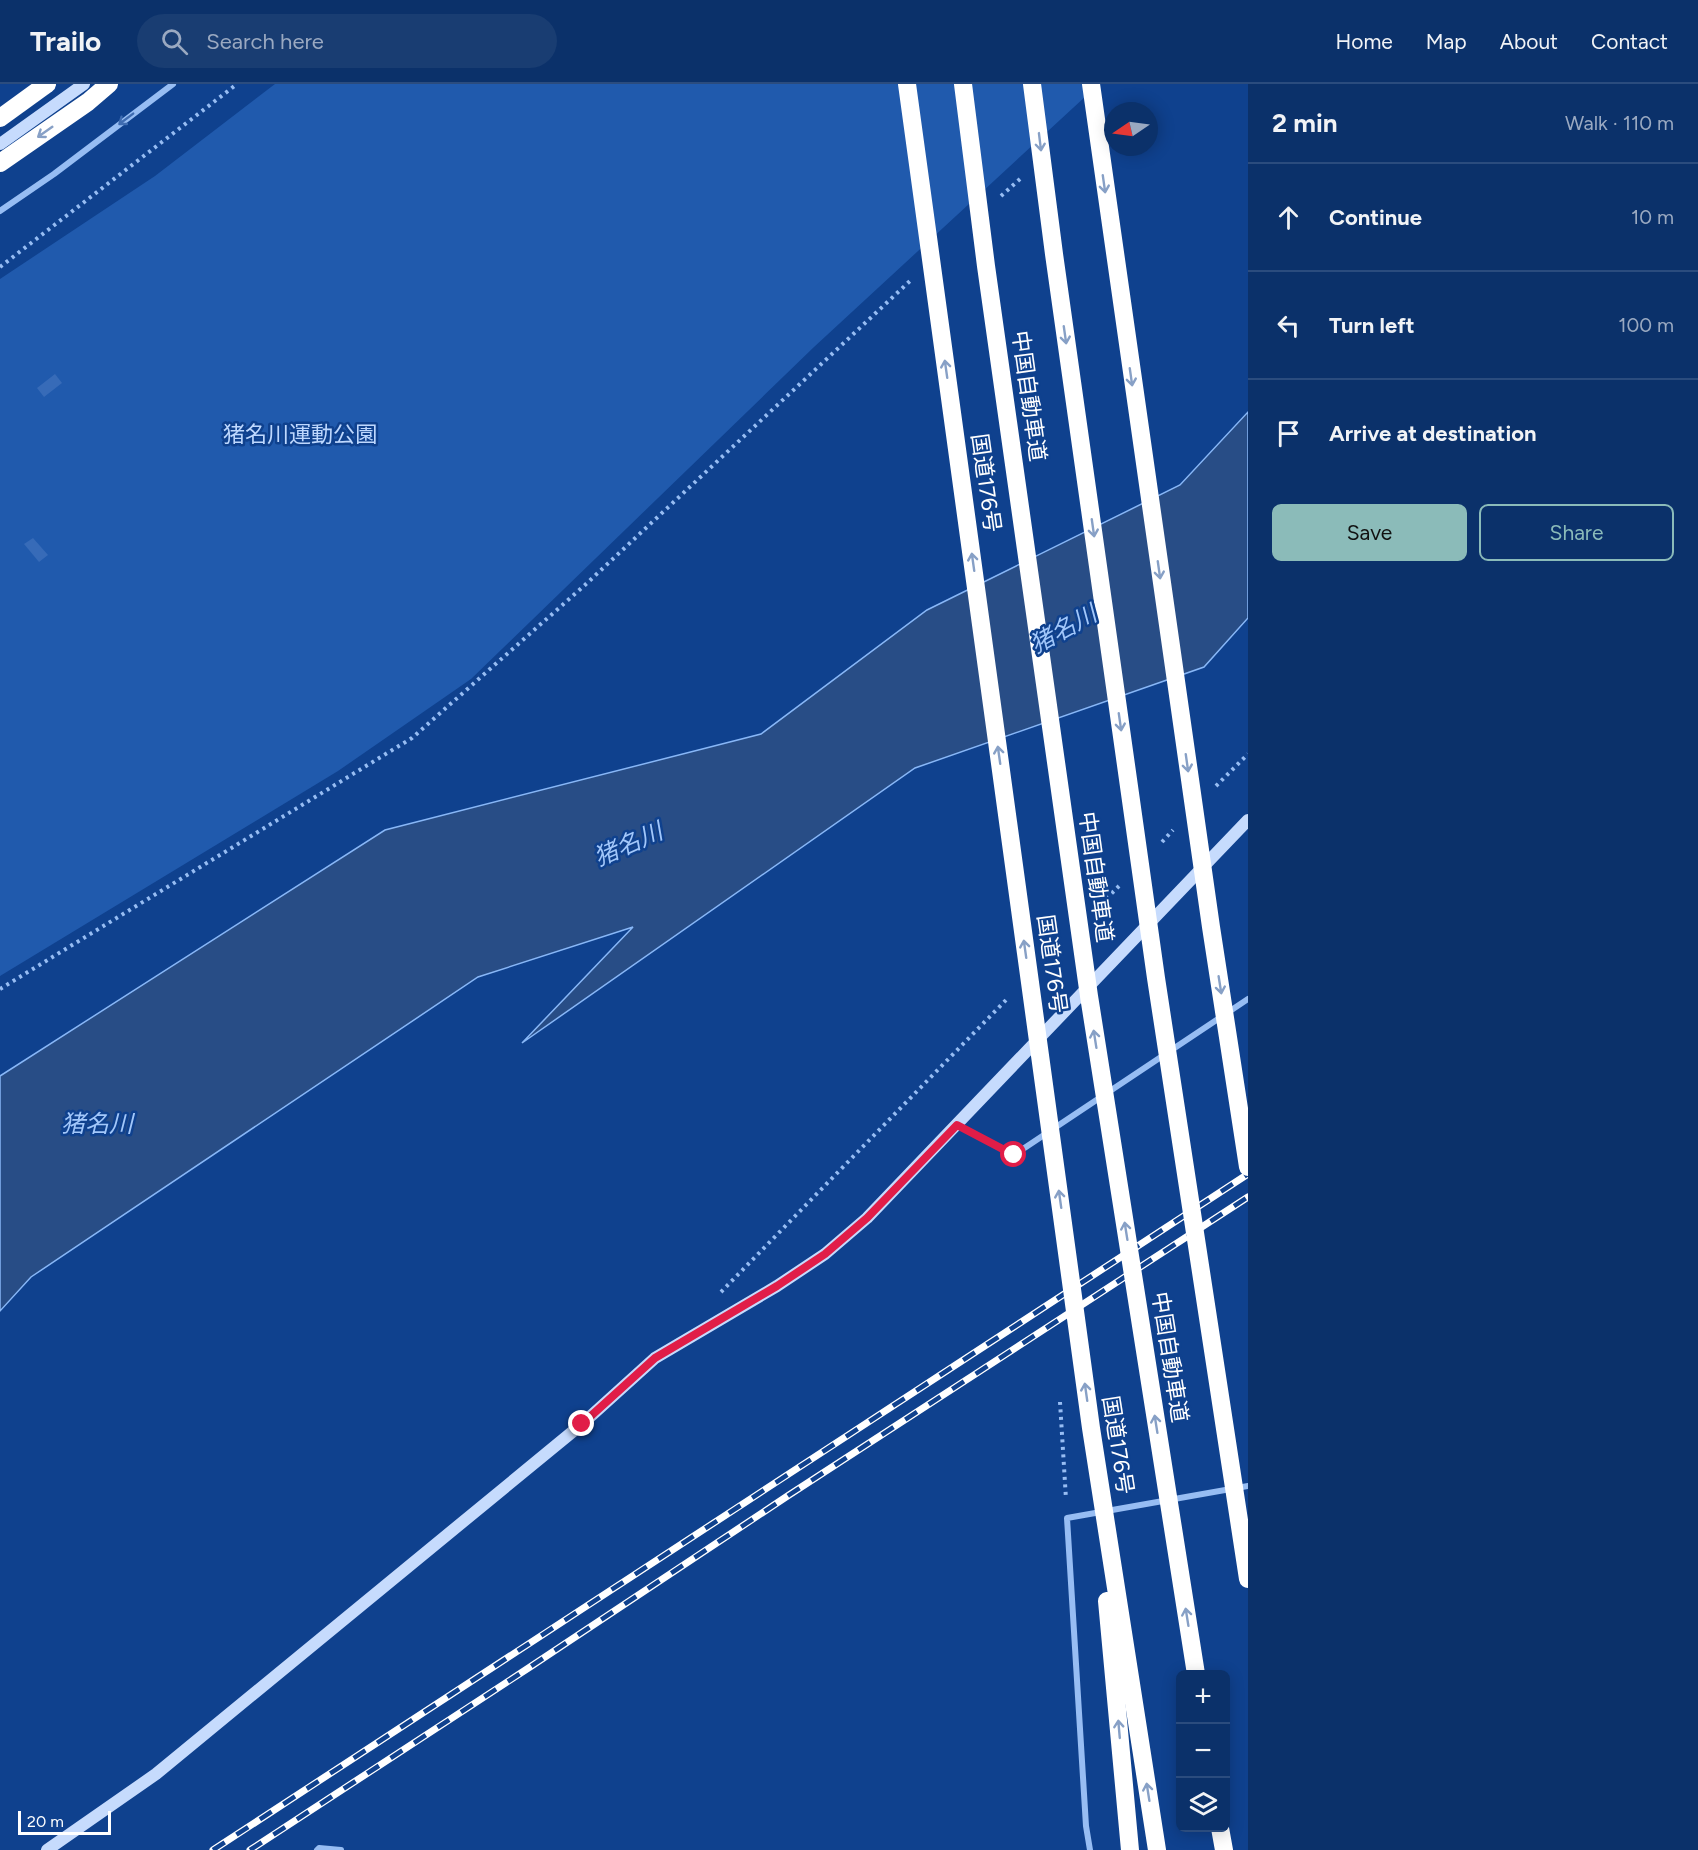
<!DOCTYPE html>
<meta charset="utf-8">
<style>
:root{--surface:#0b316a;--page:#193d72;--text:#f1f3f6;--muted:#9aa9c1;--line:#2b4c7e;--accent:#8bbbb9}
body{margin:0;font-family:Figtree,"Noto Sans JP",sans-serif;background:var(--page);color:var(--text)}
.controls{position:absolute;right:18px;bottom:18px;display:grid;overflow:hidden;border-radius:9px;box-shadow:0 3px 15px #0003}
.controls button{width:54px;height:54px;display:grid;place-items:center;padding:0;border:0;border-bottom:2px solid var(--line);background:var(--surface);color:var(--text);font:30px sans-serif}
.compass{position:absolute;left:1104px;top:18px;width:54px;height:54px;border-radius:50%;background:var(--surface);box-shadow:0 3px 15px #0003;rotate:257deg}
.scale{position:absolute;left:18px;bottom:15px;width:93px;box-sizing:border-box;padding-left:6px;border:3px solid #fff;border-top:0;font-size:16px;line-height:21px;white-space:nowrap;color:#fff;-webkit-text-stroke:4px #0f418e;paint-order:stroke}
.stop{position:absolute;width:18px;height:18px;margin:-14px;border:4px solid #e11d48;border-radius:50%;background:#fff}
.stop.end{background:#e11d48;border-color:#fff;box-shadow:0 2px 6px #0008}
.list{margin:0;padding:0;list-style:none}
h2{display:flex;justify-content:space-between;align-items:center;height:78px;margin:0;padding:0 24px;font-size:26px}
h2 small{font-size:20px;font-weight:400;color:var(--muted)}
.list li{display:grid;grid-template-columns:39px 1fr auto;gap:18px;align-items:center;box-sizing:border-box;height:108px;padding:0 24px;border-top:2px solid var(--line)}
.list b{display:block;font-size:22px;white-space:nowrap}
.list em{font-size:20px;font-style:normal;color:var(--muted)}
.actions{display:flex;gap:12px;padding:18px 24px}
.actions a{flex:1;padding:14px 0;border:2px solid var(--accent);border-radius:9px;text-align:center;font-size:21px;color:var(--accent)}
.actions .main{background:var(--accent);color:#111}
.icon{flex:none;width:33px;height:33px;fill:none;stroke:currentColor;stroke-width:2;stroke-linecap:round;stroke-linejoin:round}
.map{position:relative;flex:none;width:1248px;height:1766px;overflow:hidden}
header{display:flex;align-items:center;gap:36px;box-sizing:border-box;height:84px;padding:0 30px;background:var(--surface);border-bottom:2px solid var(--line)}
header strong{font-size:28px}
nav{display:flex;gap:33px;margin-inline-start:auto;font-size:21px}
.search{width:420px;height:54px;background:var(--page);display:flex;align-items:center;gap:15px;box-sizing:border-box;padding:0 21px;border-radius:33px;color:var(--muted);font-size:22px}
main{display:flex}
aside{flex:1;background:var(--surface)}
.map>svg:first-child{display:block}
.green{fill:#205aad}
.water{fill:#284d86;stroke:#88b7f7;stroke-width:1.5}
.building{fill:#376bb8}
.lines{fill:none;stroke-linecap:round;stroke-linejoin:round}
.path{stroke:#97bdf3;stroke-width:4;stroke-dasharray:3 4.5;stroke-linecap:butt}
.street{stroke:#97bdf3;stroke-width:6}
.secondary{stroke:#c6dbfd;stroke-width:12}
.highway{stroke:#fff;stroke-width:18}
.rail-casing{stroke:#fff;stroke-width:7}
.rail{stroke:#0f418e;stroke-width:4.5;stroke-dasharray:14;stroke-linecap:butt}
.highway-bridge{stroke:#fff;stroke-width:18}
.oneway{stroke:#3f6cb1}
.oneway2{stroke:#87a0c6}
.route{stroke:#e11d48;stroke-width:8}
.labels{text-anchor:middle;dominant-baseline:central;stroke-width:5;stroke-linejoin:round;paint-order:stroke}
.street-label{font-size:22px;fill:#fff;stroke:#0f418e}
.park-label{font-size:22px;fill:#bed8fe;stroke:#0f418e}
.water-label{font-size:24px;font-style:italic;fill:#a2c7fa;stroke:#0f418e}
</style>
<header>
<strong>Trailo</strong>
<div class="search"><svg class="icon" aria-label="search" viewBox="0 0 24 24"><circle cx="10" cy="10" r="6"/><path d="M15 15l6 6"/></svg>Search here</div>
<nav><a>Home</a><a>Map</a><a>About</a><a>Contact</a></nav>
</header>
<main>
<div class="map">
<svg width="1248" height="1766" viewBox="0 0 1248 1766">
<rect width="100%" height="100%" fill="#0f418e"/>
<!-- green -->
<polygon class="green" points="275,0 1099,0 814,263 471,595 338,687 0,892 0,195 155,92"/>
<!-- water -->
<polygon class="water" points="1248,328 1248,534 1204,583 915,684 522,959 633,843 478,893 31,1193 0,1227 0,992 385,746 761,650 927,526 1180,401"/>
<!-- building -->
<g class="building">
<polygon points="55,290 62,299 44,313 37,304"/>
<polygon points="33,454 48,471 39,478 24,460"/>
</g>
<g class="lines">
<!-- path -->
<g class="path">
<polyline points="1001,112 1020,95"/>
<polyline points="0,183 237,0"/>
<polyline points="1216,702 1248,670"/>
<polyline points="1162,758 1173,746"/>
<polyline points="1101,820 1119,802"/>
<polyline points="0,905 412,654 585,501 910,197"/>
<polyline points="721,1208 1007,915"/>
<polyline points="1060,1318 1066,1415"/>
</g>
<!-- street -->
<g class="street">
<polyline points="0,127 54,90 173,0"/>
<polyline points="957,1041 1014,1071 1248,915"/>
<polyline points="317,1766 319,1764 341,1766"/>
<polyline points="1090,1766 1086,1742 1067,1434 1248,1402"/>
</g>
<!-- secondary -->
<g class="secondary">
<polyline points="0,60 84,0"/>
<polyline points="47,1766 156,1690 582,1340 655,1274 777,1202 825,1170 867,1134 1248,736"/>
</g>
<!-- highway -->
<g class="highway">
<polyline points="0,34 47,0"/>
<polyline points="0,79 88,18 109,0"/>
<polyline points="1220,1744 1224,1766"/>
</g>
<defs>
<g id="rail">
<polyline points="213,1766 1248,1090"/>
<polyline points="250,1766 530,1583 789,1411 1248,1113"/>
</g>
</defs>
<!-- rail casing -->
<use href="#rail" class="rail-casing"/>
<!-- rail -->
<use href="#rail" class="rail"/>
<!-- highway-bridge -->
<g class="highway-bridge">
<polyline points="907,0 1091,1344 1157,1766"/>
<polyline points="963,0 986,182 1089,912 1196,1590"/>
<polyline points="1032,0 1054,170 1156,894 1248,1495"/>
<polyline points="1091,0 1211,843 1248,1083"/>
<polyline points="1107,1517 1130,1766"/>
</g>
</g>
<!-- one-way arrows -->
<defs><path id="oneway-shaft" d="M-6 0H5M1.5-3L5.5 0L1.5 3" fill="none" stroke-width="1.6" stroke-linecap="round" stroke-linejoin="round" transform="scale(1.5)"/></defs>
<use class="oneway" href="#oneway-shaft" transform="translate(126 35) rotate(143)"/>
<g class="oneway2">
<use href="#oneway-shaft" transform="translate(45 48) rotate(145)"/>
<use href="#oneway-shaft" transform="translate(1040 58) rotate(83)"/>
<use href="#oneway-shaft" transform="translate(1104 100) rotate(82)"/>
<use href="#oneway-shaft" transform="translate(1065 251) rotate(82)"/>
<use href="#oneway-shaft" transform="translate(946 285) rotate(-98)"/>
<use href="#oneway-shaft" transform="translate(1131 293) rotate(82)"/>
<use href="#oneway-shaft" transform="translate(1093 444) rotate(82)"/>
<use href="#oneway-shaft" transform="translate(973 478) rotate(-98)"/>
<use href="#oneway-shaft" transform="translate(1159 486) rotate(82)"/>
<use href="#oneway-shaft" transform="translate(1120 638) rotate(82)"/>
<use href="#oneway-shaft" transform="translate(999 671) rotate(-98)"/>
<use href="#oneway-shaft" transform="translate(1187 679) rotate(82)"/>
<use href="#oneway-shaft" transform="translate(1025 865) rotate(-98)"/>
<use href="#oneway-shaft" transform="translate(1220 901) rotate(81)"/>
<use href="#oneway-shaft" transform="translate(1095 955) rotate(-99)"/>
<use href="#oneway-shaft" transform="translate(1060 1115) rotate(-98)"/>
<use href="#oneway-shaft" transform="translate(1126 1147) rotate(-99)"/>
<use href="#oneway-shaft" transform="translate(1086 1308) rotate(-98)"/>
<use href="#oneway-shaft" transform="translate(1156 1340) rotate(-99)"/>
<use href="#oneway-shaft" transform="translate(1187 1533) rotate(-99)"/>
<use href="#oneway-shaft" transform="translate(1119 1645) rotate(-95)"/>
<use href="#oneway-shaft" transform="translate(1148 1708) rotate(-99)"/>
</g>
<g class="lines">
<!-- route -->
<polyline class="route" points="582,1340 655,1274 777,1202 825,1170 867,1134 957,1041 1014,1071"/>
</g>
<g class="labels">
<!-- street labels -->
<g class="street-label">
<text transform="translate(1029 312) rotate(82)">中国自動車道</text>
<text transform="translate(986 399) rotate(82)">国道176号</text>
<text transform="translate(1096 793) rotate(82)">中国自動車道</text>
<text transform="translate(1052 880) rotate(82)">国道176号</text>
<text transform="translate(1170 1273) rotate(81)">中国自動車道</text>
<text transform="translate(1118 1361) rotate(81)">国道176号</text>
</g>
<!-- park labels -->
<g class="park-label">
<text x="300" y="350">猪名川運動公園</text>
</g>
<!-- water labels -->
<g class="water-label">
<text transform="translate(1063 545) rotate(-29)">猪名川</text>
<text transform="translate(628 760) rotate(-24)">猪名川</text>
<text x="97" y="1039">猪名川</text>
</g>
</g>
</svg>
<div class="controls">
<button>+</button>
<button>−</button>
<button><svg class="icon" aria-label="layers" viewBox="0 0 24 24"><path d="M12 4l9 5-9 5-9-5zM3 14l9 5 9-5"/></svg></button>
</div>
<svg class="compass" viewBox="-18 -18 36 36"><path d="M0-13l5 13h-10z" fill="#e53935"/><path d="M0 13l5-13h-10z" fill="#9aa9c1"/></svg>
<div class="scale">20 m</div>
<div class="stop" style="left:1014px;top:1071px"></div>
<div class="stop end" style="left:582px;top:1340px"></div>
</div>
<aside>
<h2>2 min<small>Walk · 110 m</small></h2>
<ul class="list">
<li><svg class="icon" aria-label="ahead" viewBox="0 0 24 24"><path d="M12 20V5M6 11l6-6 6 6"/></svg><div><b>Continue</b></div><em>10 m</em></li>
<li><svg class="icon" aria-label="left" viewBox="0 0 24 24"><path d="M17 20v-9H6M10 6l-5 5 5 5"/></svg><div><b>Turn left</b></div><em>100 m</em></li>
<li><svg class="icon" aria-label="arrive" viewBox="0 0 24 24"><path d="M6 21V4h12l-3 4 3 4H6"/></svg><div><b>Arrive at destination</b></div></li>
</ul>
<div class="actions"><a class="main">Save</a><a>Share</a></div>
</aside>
</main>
